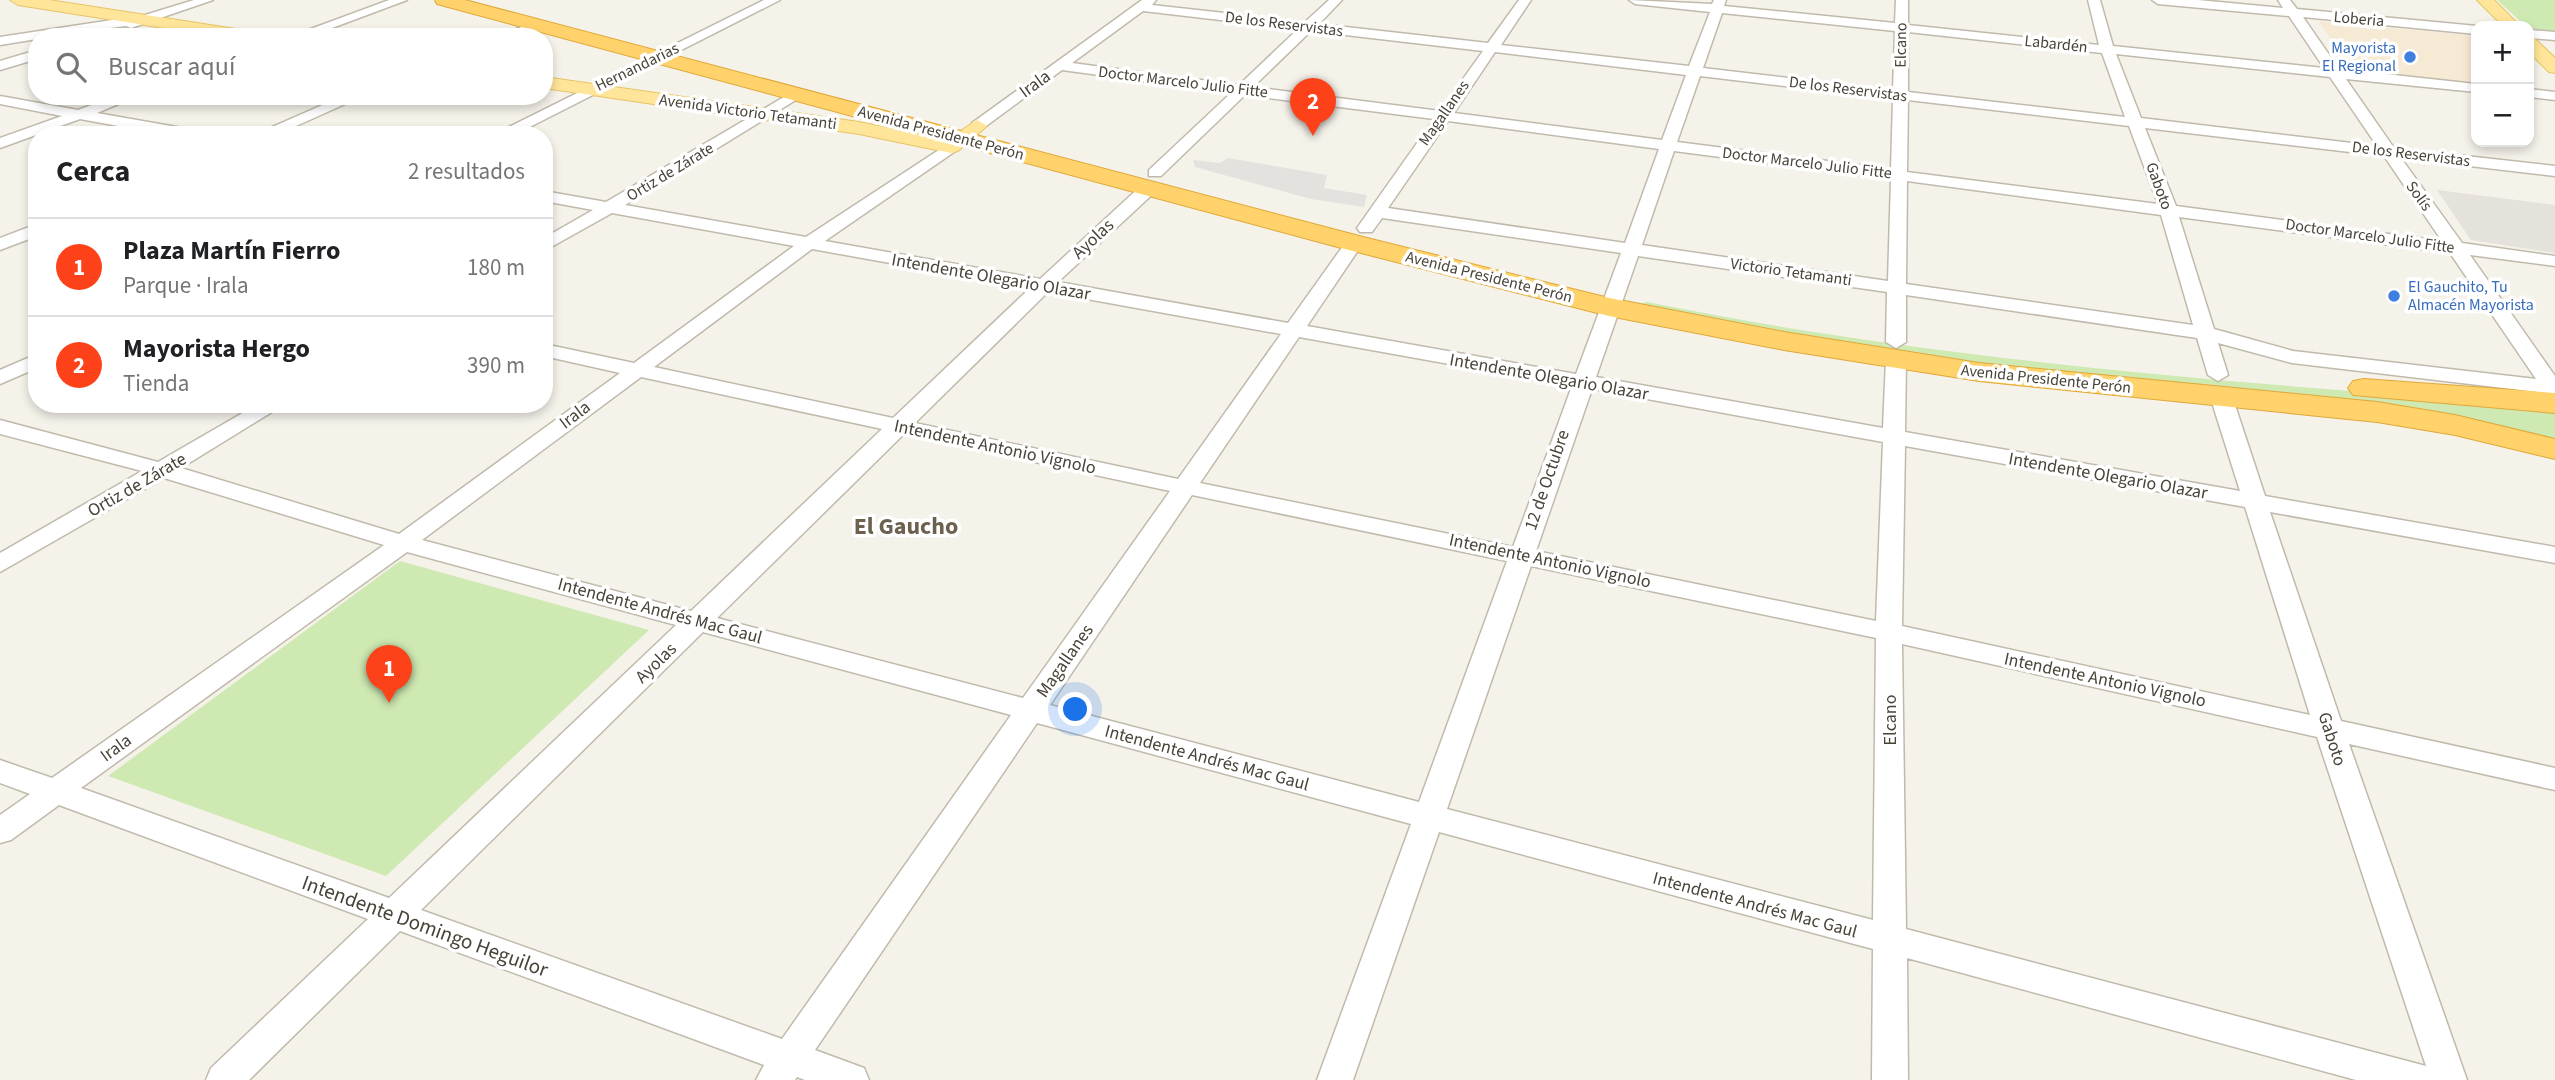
<!DOCTYPE html>
<html lang="es">
<meta charset="utf-8">
<style>
:root{--surface:#fff;--page:#f6f6f6;--text:#202124;--muted:#757577;--line:#e0e0e0;--accent:#fd4219}
body{margin:0;font-family:"Source Sans 3",sans-serif;background:var(--page);color:var(--text)}
.controls{position:absolute;right:21px;top:21px;display:grid;overflow:hidden;border-radius:14px;box-shadow:0 4px 10px #0003}
.controls button{width:63px;height:63px;display:grid;place-items:center;padding:0;border:0;border-bottom:2px solid var(--line);background:var(--surface);color:var(--text);font:35px sans-serif}
.you{position:absolute;left:1076px;top:710px;width:24px;height:24px;margin:-18px;border:5px solid #fff;border-radius:50%;background:#1a73e8;box-shadow:0 0 0 10px #1a73e833}
.badge{display:grid;place-items:center;width:46px;height:46px;border-radius:50%;background:var(--accent);color:#fff;font-size:23px;font-weight:700}
.pin{position:absolute;translate:-50% -58px;filter:drop-shadow(0 2px 4px #0008)}
.pin::after{content:'';position:absolute;top:37px;width:24px;height:21px;background:inherit;clip-path:polygon(0 0,100% 0,50% 100%)}
.list{margin:0;padding:0;list-style:none}
h2{display:flex;justify-content:space-between;align-items:center;height:91px;margin:0;padding:0 28px;font-size:30px}
h2 small{font-size:23px;font-weight:400;color:var(--muted)}
.list li{display:grid;grid-template-columns:46px 1fr auto;gap:21px;align-items:center;box-sizing:border-box;height:98px;padding:0 28px;border-top:2px solid var(--line)}
.list b{display:block;font-size:26px;white-space:nowrap}
.list p{margin:0;font-size:23px;white-space:nowrap;color:var(--muted)}
.list em{font-size:23px;font-style:normal;color:var(--muted)}
.icon{flex:none;width:38px;height:38px;fill:none;stroke:currentColor;stroke-width:2;stroke-linecap:round;stroke-linejoin:round}
.map{position:relative;flex:none;width:2555px;height:1080px;overflow:hidden}
.search{position:absolute;background:var(--surface);box-shadow:0 4px 10px #0003;left:28px;top:28px;width:525px;height:77px;display:flex;align-items:center;gap:18px;box-sizing:border-box;padding:0 24px;border-radius:28px;color:var(--muted);font-size:26px}
.panel{position:absolute;background:var(--surface);box-shadow:0 4px 10px #0003;left:28px;top:126px;width:525px;height:287px;border-radius:28px}
.map>svg:first-child{display:block}
.commercial{fill:#f7ead5}
.industrial{fill:#e5e1db}
.green{fill:#cfe9b2}
.parking{fill:#e4e2de}
.lines{fill:none;stroke-linecap:round;stroke-linejoin:round}
.minor-casing{stroke:#c1baac;stroke-width:3}
.major-casing{stroke:#e6c467;stroke-width:2}
.highway-casing{stroke:#e0a839;stroke-width:2}
.minor{fill:#fff;fill-rule:evenodd}
.major{fill:#ffe599;fill-rule:evenodd}
.highway{fill:#ffd26b;fill-rule:evenodd}
.shop-dot{fill:#3f7fe0;stroke:#fff;stroke-width:2.5}
.labels{text-anchor:middle;dominant-baseline:central;stroke-width:7;stroke-linejoin:round;paint-order:stroke}
.far-street-label{font-size:16px;fill:#494338;stroke:#fff}
.far-shop-label{font-size:16px;fill:#366cbe;stroke:#fff;text-anchor:end}
.street-label{font-size:18px;fill:#494338;stroke:#fff}
.near-street-label{font-size:21px;fill:#494338;stroke:#fff}
.district-label{font-size:24px;font-weight:bold;fill:#6c614f;stroke:#fff}
</style>
<div class="map">
<svg width="2555" height="1080" viewBox="0 0 2555 1080">
<rect width="100%" height="100%" fill="#f5f2ea"/>
<!-- commercial -->
<polygon class="commercial" points="2318,21 2476,36 2476,86 2355,73"/>
<!-- industrial -->
<polygon class="industrial" points="2437,190 2555,205 2555,253 2471,240"/>
<!-- green -->
<g class="green">
<polygon points="2497,0 2555,0 2555,34 2529,29"/>
<path d="M 1647,302 C 1946,363 2251,383 2555,407 L 2555,445 L 1891,355 L 1639,304 Z"/>
<polygon points="400,561 649,630 386,876 108,776"/>
</g>
<!-- parking -->
<polygon class="parking" points="1228,158 1327,175 1324,188 1367,195 1364,207 1311,199 1195,167 1193,160 1220,163"/>
<g class="lines">
<defs>
<g id="minor">
<polygon points="194,0 213,0 131,28 126,26 37,37 37,39 0,45 0,37 145,15"/>
<polygon points="389,0 407,0 308,37 289,37"/>
<polygon points="764,0 780,0 514,135 493,135"/>
<path d="M 1142,0 L 1156,0 L 1152,5 L 1305,22 L 1329,0 L 1342,0 L 1319,24 L 1488,43 L 1519,0 L 1531,0 L 1501,45 L 1689,66 L 1710,12 L 1635,4 L 1629,0 L 1712,4 L 1714,0 L 1726,0 L 1724,6 L 1895,23 L 1896,0 L 1908,0 L 1908,25 L 2099,45 L 2088,0 L 2100,0 L 2113,46 L 2324,68 L 2289,16 L 2158,4 L 2152,0 L 2198,0 L 2283,8 L 2278,0 L 2290,0 L 2297,9 L 2477,26 L 2476,34 L 2303,17 L 2339,69 L 2476,84 L 2476,92 L 2346,79 L 2394,148 L 2555,166 L 2555,176 L 2401,158 L 2462,243 L 2555,256 L 2555,266 L 2470,255 L 2555,376 L 2555,397 L 2546,393 L 2292,363 L 2218,343 L 2228,375 L 2218,381 L 2208,375 L 2197,338 L 1906,295 L 1906,342 L 1896,348 L 1886,342 L 1887,292 L 1638,256 L 1596,377 L 1883,428 L 1886,360 L 1896,354 L 1906,360 L 1905,432 L 2240,491 L 2210,396 L 2221,390 L 2232,396 L 2265,496 L 2555,547 L 2555,563 L 2270,512 L 2341,721 L 2555,768 L 2555,790 L 2349,744 L 2467,1080 L 2356,1080 L 1907,958 L 1908,1080 L 1872,1080 L 1873,949 L 1439,832 L 1353,1080 L 1317,1080 L 1411,824 L 1037,723 L 815,1050 L 864,1068 L 869,1080 L 805,1080 L 797,1077 L 795,1080 L 756,1080 L 764,1065 L 400,931 L 249,1080 L 206,1080 L 211,1068 L 368,919 L 59,805 L 11,840 L 0,843 L 0,815 L 30,794 L 0,783 L 0,760 L 52,778 L 384,545 L 164,478 L 0,572 L 0,553 L 142,471 L 0,434 L 0,420 L 158,462 L 258,404 L 285,404 L 181,468 L 399,534 L 620,373 L 544,356 L 544,344 L 634,363 L 794,246 L 612,213 L 544,251 L 544,238 L 593,210 L 544,201 L 544,191 L 606,202 L 794,91 L 801,95 L 799,98 L 625,205 L 806,237 L 951,142 L 957,144 L 957,150 L 825,241 L 1040,279 L 1143,184 L 1149,183 L 1157,188 L 1155,192 L 1058,282 L 1288,323 L 1348,239 L 1354,238 L 1363,243 L 1307,326 L 1576,374 L 1621,253 L 1382,218 L 1372,232 L 1360,232 L 1357,228 L 1434,119 L 1245,95 L 1161,176 L 1149,176 L 1149,170 L 1231,93 L 1062,70 L 982,129 L 972,129 L 972,123 ZM 1143,11 L 1298,29 L 1239,85 L 1072,63 ZM 1722,13 L 1895,31 L 1893,90 L 1703,68 ZM 1311,31 L 1483,51 L 1440,111 L 1253,87 ZM 1908,32 L 2102,53 L 2125,117 L 1908,92 ZM 1495,52 L 1686,75 L 1662,140 L 1454,113 ZM 2116,54 L 2330,77 L 2377,146 L 2141,118 ZM 1700,76 L 1893,99 L 1891,169 L 1677,142 ZM 1908,100 L 2129,126 L 2158,204 L 1907,172 ZM 1448,121 L 1659,149 L 1625,243 L 1388,208 ZM 2145,128 L 2384,156 L 2442,241 L 2176,206 ZM 1674,151 L 1891,179 L 1888,281 L 1642,245 ZM 1907,181 L 2161,215 L 2193,325 L 1906,284 ZM 2179,217 L 2450,253 L 2536,379 L 2293,351 L 2214,329 ZM 812,249 L 1030,288 L 893,418 L 654,367 ZM 1048,292 L 1281,334 L 1178,479 L 915,423 ZM 1299,337 L 1572,386 L 1513,547 L 1200,483 ZM 641,377 L 882,429 L 691,611 L 422,540 ZM 1592,389 L 1883,442 L 1876,621 L 1536,551 ZM 904,434 L 1170,491 L 1023,698 L 717,618 ZM 1905,446 L 2245,507 L 2310,715 L 1902,626 ZM 1192,495 L 1507,561 L 1419,802 L 1050,705 ZM 407,552 L 676,625 L 389,898 L 81,788 ZM 1531,566 L 1876,638 L 1873,920 L 1447,809 ZM 703,632 L 1011,715 L 782,1039 L 421,910 ZM 1902,644 L 2317,737 L 2426,1066 L 1906,929 Z"/>
<polygon points="535,21 541,25 540,28 517,37 498,37"/>
<polygon points="2529,30 2555,32 2555,40 2529,38"/>
<polygon points="37,50 37,59 0,70 0,61"/>
<polygon points="2529,89 2555,92 2555,100 2529,97"/>
<polygon points="0,96 78,110 116,96 137,96 97,113 194,130 202,135 167,135 80,119 0,148 0,138 62,116 0,104"/>
<polygon points="343,96 363,96 276,135 254,135"/>
<polygon points="37,224 37,236 0,250 0,238"/>
<polygon points="37,354 37,368 0,384 0,370"/>
</g>
<g id="major">
<polygon points="10,0 49,0 255,32 263,37 221,37 18,5"/>
<polygon points="2477,0 2494,0 2520,26 2503,26"/>
<polygon points="2529,38 2535,39 2555,58 2555,73 2549,72 2529,52"/>
<polygon points="544,77 859,122 947,140 977,120 987,126 958,151 951,153 859,134 544,88"/>
</g>
<g id="highway">
<polygon points="435,0 465,0 1363,237 1609,298 1784,332 1979,363 2377,402 2455,415 2555,439 2555,459 2455,435 2377,422 1979,381 1784,350 1609,316 1345,249 437,4"/>
<polygon points="2364,379 2555,393 2555,413 2353,395 2348,388 2353,381"/>
</g>
</defs>
<!-- minor casing -->
<use href="#minor" class="minor-casing"/>
<!-- major casing -->
<use href="#major" class="major-casing"/>
<!-- highway casing -->
<use href="#highway" class="highway-casing"/>
<!-- minor -->
<use href="#minor" class="minor"/>
<!-- major -->
<use href="#major" class="major"/>
<!-- highway -->
<use href="#highway" class="highway"/>
</g>
<!-- markers -->
<g class="shop-dot">
<circle cx="2410" cy="57" r="7"/>
<circle cx="2394" cy="296" r="7"/>
</g>
<g class="labels">
<!-- far-street labels -->
<g class="far-street-label">
<text transform="translate(2359 19) rotate(5)">Loberia</text>
<text transform="translate(1284 24) rotate(7)">De los Reservistas</text>
<text transform="translate(2056 44) rotate(6)">Labardén</text>
<text transform="translate(1901 45) rotate(-89)">Elcano</text>
<text transform="translate(637 67) rotate(-26)">Hernandarias</text>
<text transform="translate(1183 82) rotate(7)">Doctor Marcelo Julio Fitte</text>
<text transform="translate(1848 89) rotate(7)">De los Reservistas</text>
<text transform="translate(748 112) rotate(8)">Avenida Victorio Tetamanti</text>
<text transform="translate(1444 113) rotate(-55)">Magallanes</text>
<text transform="translate(941 133) rotate(15)">Avenida Presidente Perón</text>
<text transform="translate(2411 154) rotate(7)">De los Reservistas</text>
<text transform="translate(1807 163) rotate(7)">Doctor Marcelo Julio Fitte</text>
<text transform="translate(670 172) rotate(-31)">Ortiz de Zárate</text>
<text transform="translate(2159 186) rotate(70)">Gaboto</text>
<text transform="translate(2419 196) rotate(54)">Solís</text>
<text transform="translate(2370 236) rotate(8)">Doctor Marcelo Julio Fitte</text>
<text transform="translate(1791 272) rotate(8)">Victorio Tetamanti</text>
<text transform="translate(1489 277) rotate(14)">Avenida Presidente Perón</text>
<text transform="translate(2046 379) rotate(6)">Avenida Presidente Perón</text>
</g>
<!-- far-shop labels -->
<g class="far-shop-label">
<text x="2396" y="48">Mayorista<tspan x="2396" dy="18">El Regional</tspan></text>
<text x="2408" y="287" text-anchor="start">El Gauchito, Tu<tspan x="2408" dy="18">Almacén Mayorista</tspan></text>
</g>
<!-- street labels -->
<g class="street-label">
<text transform="translate(1035 84) rotate(-36)">Irala</text>
<text transform="translate(1093 239) rotate(-43)">Ayolas</text>
<text transform="translate(991 277) rotate(10)">Intendente Olegario Olazar</text>
<text transform="translate(1549 377) rotate(10)">Intendente Olegario Olazar</text>
<text transform="translate(575 415) rotate(-37)">Irala</text>
<text transform="translate(995 447) rotate(12)">Intendente Antonio Vignolo</text>
<text transform="translate(2108 476) rotate(10)">Intendente Olegario Olazar</text>
<text transform="translate(1547 480) rotate(-71)">12 de Octubre</text>
<text transform="translate(137 485) rotate(-30)">Ortiz de Zárate</text>
<text transform="translate(1550 561) rotate(12)">Intendente Antonio Vignolo</text>
<text transform="translate(660 611) rotate(15)">Intendente Andrés Mac Gaul</text>
<text transform="translate(1065 661) rotate(-55)">Magallanes</text>
<text transform="translate(656 663) rotate(-44)">Ayolas</text>
<text transform="translate(2105 680) rotate(12)">Intendente Antonio Vignolo</text>
<text transform="translate(1890 720) rotate(-90)">Elcano</text>
<text transform="translate(2332 739) rotate(72)">Gaboto</text>
<text transform="translate(116 748) rotate(-36)">Irala</text>
<text transform="translate(1207 758) rotate(15)">Intendente Andrés Mac Gaul</text>
<text transform="translate(1755 905) rotate(15)">Intendente Andrés Mac Gaul</text>
</g>
<!-- near-street labels -->
<g class="near-street-label">
<text transform="translate(425 926) rotate(20)">Intendente Domingo Heguilor</text>
</g>
<!-- district labels -->
<g class="district-label">
<text x="906" y="526">El Gaucho</text>
</g>
</g>
</svg>
<div class="controls">
<button>+</button>
<button>−</button>
</div>
<div class="you"></div>
<div class="pin badge" style="left:389px;top:703px">1</div>
<div class="pin badge" style="left:1313px;top:136px">2</div>
<div class="search"><svg class="icon" aria-label="search" viewBox="0 0 24 24"><circle cx="10" cy="10" r="6"/><path d="M15 15l6 6"/></svg>Buscar aquí</div>
<section class="panel">
<h2>Cerca<small>2 resultados</small></h2>
<ul class="list">
<li><span class="badge">1</span><div><b>Plaza Martín Fierro</b><p>Parque · Irala</p></div><em>180 m</em></li>
<li><span class="badge">2</span><div><b>Mayorista Hergo</b><p>Tienda</p></div><em>390 m</em></li>
</ul>
</section>
</div>
